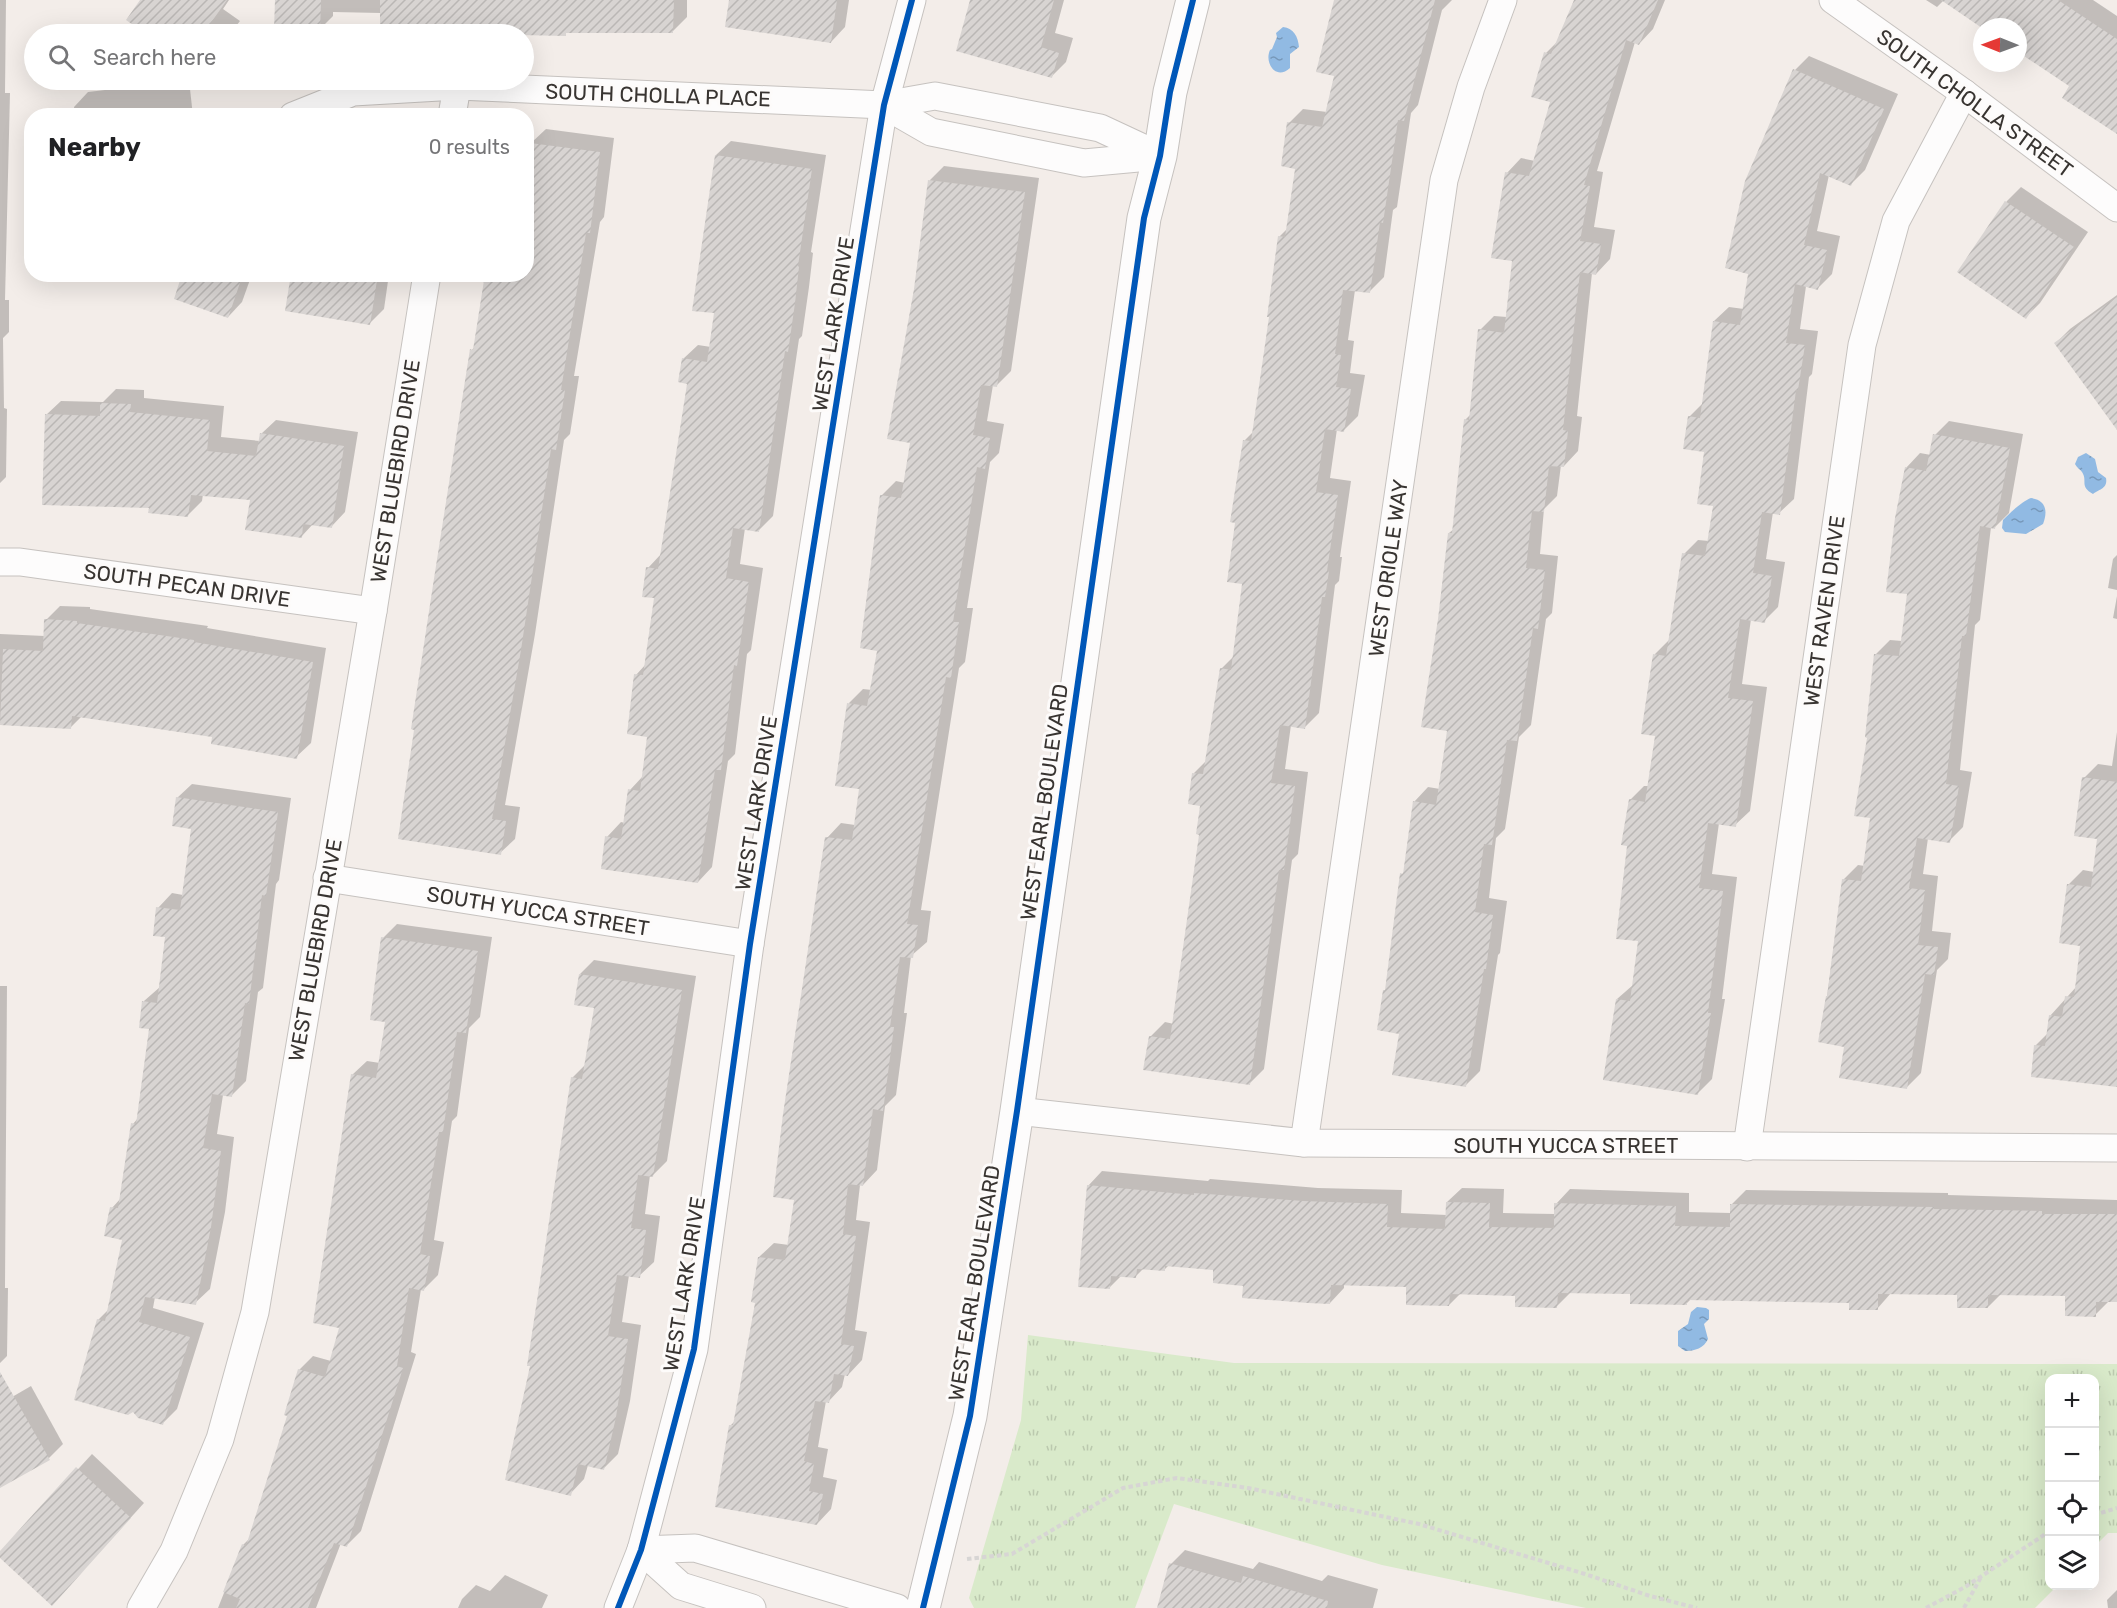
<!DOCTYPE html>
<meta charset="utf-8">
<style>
:root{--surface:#fff;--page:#f6f6f6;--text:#202124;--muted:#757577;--line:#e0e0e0}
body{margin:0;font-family:Rubik,sans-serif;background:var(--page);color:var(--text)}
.controls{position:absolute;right:18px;bottom:18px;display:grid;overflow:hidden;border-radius:12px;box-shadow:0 6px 24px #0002}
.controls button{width:54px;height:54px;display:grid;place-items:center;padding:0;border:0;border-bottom:2px solid var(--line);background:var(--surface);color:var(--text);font:30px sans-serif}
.compass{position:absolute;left:1973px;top:18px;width:54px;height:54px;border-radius:50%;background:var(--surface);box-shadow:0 6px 24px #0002;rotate:271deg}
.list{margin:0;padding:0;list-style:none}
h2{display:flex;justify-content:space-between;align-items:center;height:78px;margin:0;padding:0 24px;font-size:26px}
h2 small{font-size:20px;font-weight:400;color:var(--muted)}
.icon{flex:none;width:33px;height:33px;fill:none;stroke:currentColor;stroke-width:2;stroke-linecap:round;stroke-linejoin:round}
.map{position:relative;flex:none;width:2117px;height:1608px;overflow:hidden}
.search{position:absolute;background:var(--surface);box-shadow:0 6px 24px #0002;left:24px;top:24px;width:510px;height:66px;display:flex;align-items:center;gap:15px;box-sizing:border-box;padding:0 21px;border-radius:33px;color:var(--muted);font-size:22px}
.panel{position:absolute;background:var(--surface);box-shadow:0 6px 24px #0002;left:24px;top:108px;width:510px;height:174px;border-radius:24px}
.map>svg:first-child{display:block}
.park{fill:url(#park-tufts)}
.water{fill:url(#water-ripples)}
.shadow{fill:#0003}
.building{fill:url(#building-hatch)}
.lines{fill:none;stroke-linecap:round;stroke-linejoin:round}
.street-casing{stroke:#c6c2bf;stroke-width:29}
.secondary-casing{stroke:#c6c2bf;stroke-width:35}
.path{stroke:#d7d5d4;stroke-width:4;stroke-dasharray:4.5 3;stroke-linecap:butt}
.street{stroke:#fdfcfc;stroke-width:27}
.secondary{stroke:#fdfcfc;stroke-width:33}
.cycleway-casing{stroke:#fdfbfa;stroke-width:10}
.cycleway{stroke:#0057b8;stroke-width:6}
.labels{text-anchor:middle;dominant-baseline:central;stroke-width:6;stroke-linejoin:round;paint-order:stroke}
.street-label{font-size:21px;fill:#383431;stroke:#fdfbfa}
</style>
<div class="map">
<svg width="2117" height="1608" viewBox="0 0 2117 1608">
<defs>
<pattern id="park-tufts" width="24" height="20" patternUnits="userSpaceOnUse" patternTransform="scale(1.5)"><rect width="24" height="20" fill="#d9eaca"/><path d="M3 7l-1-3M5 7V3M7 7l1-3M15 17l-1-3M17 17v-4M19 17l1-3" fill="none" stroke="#bbc9ae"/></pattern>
<pattern id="water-ripples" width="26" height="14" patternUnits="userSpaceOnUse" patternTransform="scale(1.5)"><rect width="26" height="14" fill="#91bae3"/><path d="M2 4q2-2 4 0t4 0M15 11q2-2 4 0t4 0" fill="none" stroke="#7798b9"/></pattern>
<pattern id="building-hatch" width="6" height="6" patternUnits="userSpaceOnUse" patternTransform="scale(1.5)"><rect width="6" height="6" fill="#d8d4d2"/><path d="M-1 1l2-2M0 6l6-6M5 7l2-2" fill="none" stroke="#bab7b5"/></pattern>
</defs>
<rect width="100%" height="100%" fill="#f3ede9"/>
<!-- park -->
<polygon class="park" points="1028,1335 1234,1363 2117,1364 2117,1533 2108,1533 2095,1546 2094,1378 2050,1378 2050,1586 2057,1586 2035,1608 1586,1608 1382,1565 1174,1504 1135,1608 974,1608 969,1598 1021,1420"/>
<!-- water -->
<g class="water">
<path d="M 1283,27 C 1294,28 1298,37 1299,47 L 1290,54 L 1290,68 C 1276,81 1264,63 1270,50 L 1272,49 L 1277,37 L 1276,33 Z"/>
<path d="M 2086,453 L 2095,459 L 2098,472 L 2106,478 C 2108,488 2100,489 2093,494 C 2079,486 2088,481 2082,472 C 2080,469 2077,468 2075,464 L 2078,457 Z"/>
<path d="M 2031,498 C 2046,500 2048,511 2043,524 L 2026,534 L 2005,532 L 2002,528 L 2003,520 C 2009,514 2022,501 2031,498 Z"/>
<path d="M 1697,1307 L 1706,1308 L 1709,1310 L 1709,1319 L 1704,1324 L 1708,1339 C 1704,1348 1695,1351 1685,1351 L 1678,1346 L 1678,1331 L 1688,1324 L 1691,1312 Z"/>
</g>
<!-- shadow -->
<g class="shadow">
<polygon points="0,0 6,0 5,93 10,93 5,300 9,300 9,332 3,338 4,408 7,409 6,477 0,483"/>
<polygon points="142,0 229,0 223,9 240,21 230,34 148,34 128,20"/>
<polygon points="277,0 687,0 687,17 673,31 567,32 565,34 381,13 333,12 333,16 319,30"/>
<polygon points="730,0 849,0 845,27 831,42"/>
<polygon points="972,0 1064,0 1055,33 1073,38 1066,62 1052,76"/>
<polygon points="1336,0 1452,0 1442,10 1418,105 1411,113 1397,207 1393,210 1384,277 1369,292 1355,290 1348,340 1354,341 1350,373 1365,375 1358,416 1344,430 1337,429 1330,478 1351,481 1340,557 1342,557 1339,581 1335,585 1319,713 1305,727 1291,725 1285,769 1308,772 1298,854 1292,860 1264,1069 1250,1083 1150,1037 1165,1022 1174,1024 1201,833 1202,805 1194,773 1206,761 1221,669 1234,656 1244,582 1244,441 1254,431 1271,316 1279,237 1287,229 1297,168 1289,123 1303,109 1327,112 1336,75"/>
<polygon points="1582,0 1665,0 1653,29 1639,44 1635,42 1597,171 1603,172 1594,227 1615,230 1610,259 1596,274 1592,273 1577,416 1582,417 1578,451 1564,466 1561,465 1557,496 1544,509 1540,554 1558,556 1552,613 1546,619 1531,725 1519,737 1505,829 1496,838 1489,898 1507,901 1500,953 1498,955 1480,1071 1466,1085 1401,1032 1384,991 1387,988 1402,874 1405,871 1414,802 1428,787 1440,789 1449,730 1439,619 1449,533 1454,529 1465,420 1471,414 1480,330 1494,316 1507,317 1513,260 1507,173 1521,158 1535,161 1552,101 1546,53 1559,40"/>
<polygon points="1926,0 2093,0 2117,16 2117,133 2071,86 2018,50 2018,27 1944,0 1937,7"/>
<polygon points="1809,56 1898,94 1865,170 1851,184 1829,175 1817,231 1840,236 1832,274 1818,288 1806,286 1800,329 1818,331 1812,374 1809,377 1794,499 1779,513 1773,512 1766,559 1785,562 1778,607 1764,621 1751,619 1742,684 1767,687 1750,811 1735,825 1719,823 1712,874 1737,877 1722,999 1725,999 1712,1079 1698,1093 1617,999 1633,985 1640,940 1629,845 1630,800 1644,786 1649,786 1657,734 1655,654 1670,639 1684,554 1698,540 1709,541 1714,505 1706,451 1689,417 1704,402 1714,321 1729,307 1744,309 1795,70"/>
<polygon points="189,80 193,116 75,116 74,107 88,92"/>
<polygon points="546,129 614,138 604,217 600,222 574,376 579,376 570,434 564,440 535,634 505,805 520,807 515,839 500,853 400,838 472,350 526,274 526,161 529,161 531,143"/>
<polygon points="731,141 826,155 811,252 813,253 809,287 802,336 799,339 773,516 759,530 745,528 740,564 763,568 751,650 747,654 735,754 728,761 712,867 698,882 607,837 621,822 625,823 630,790 643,776 648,735 636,675 646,664 655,597 648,568 662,553 689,382 683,359 698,345 711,347 715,312 716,155"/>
<polygon points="944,166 1039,178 1011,371 996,386 993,385 987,421 1004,424 999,453 990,462 967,608 973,608 965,662 959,668 921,910 931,911 927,942 911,956 904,1013 907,1013 896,1095 885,1106 877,1170 863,1185 860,1185 856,1220 870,1222 855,1330 867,1332 862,1360 848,1375 845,1374 842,1387 828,1402 826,1401 818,1447 828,1449 823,1477 837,1480 831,1509 817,1524 731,1425 735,1421 756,1301 759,1257 774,1243 789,1245 796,1198 827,838 841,823 855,825 861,788 849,703 863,689 872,690 879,650 881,496 896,481 905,483 912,442 915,289 930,180"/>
<polygon points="2021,187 2088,232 2040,303 2026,317 1959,272 2007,201"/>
<polygon points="184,274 252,274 242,302 228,317"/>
<polygon points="293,274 389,274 384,309 369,324"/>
<polygon points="2117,295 2117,400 2056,343 2070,329"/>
<polygon points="116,389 144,390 144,398 224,406 221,437 260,441 261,434 276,420 358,432 345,512 331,527 313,524 301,537 252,499 203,494 202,501 188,515 150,507 46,415 61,401 103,402"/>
<polygon points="1949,421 2023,434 2009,513 1994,528 1991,527 1980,620 1975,625 1960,770 1972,772 1963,827 1949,841 1928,838 1923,874 1938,876 1932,931 1951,933 1948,959 1937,970 1921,1073 1906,1088 1846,1046 1827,997 1843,880 1858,865 1865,866 1872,817 1868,736 1876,654 1890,640 1902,641 1908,593 1906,468 1920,453 1931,455 1935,435"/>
<polygon points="2117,555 2117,590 2108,588 2113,559"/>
<polygon points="2117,596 2117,619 2113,618"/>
<polygon points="60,606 90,607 90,609 208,626 207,628 326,648 311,743 296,757 214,736 82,716 71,727 0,723 0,634 45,636 46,620"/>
<polygon points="2117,732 2117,1086 2035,1046 2048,1033 2050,1016 2077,986 2082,945 2068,885 2083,870 2094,872 2099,838 2084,778 2098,764 2112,766"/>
<polygon points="192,784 291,798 279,880 276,884 263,988 258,992 246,1081 231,1096 223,1095 217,1134 234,1137 225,1212 210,1289 195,1303 155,1297 153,1308 204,1323 177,1409 162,1424 98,1320 109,1309 124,1238 112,1208 121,1198 133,1124 138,1118 151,1028 141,1026 144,1001 160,987 167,936 158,908 172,893 183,895 193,828 177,798"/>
<polygon points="397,924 492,937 480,1017 469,1028 457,1116 452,1121 434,1240 444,1242 438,1275 424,1289 421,1289 411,1352 416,1354 361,1531 347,1545 341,1543 316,1608 218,1608 243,1545 251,1537 288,1415 299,1370 313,1356 331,1361 341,1326 352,1075 367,1061 380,1063 386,1021 383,938"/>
<polygon points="594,960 696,976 667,1161 652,1176 650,1175 645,1214 660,1216 654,1262 639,1276 629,1275 622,1322 641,1325 630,1401 618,1454 604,1468 588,1465 584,1479 570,1494 532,1365 572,1078 586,1064 596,1007 580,974"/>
<polygon points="0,986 7,986 5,1288 8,1288 7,1356 0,1363"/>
<polygon points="1102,1171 1208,1181 1210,1179 1318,1188 1402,1190 1401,1213 1447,1215 1447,1202 1462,1188 1504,1189 1503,1213 1556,1214 1556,1204 1570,1189 1689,1193 1689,1212 1731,1213 1731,1205 1746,1190 1948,1193 1948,1195 2117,1200 2117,1301 2109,1301 2095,1315 2066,1295 2001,1294 1988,1307 1959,1294 1891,1293 1877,1309 1851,1301 1691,1299 1687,1303 1632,1293 1571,1292 1557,1306 1517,1294 1461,1293 1449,1305 1408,1285 1344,1284 1344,1288 1330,1303 1245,1284 1215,1269 1169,1265 1164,1270 1144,1268 1136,1276 1122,1275 1109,1288 1088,1186"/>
<polygon points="31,1386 63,1444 49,1458 0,1486 0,1404"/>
<polygon points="92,1454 144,1503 66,1589 0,1556 0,1554"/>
<polygon points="1185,1550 1253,1569 1259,1562 1322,1581 1328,1575 1378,1589 1373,1608 1159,1608 1171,1564"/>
<polygon points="505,1575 548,1595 542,1608 458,1608 462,1599 476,1585 490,1591"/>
<polygon points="2117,1590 2117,1608 2108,1608 2107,1600"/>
</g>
<!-- building -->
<g class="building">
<polygon points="140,0 227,0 210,24 224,34 146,34 126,20"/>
<polygon points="275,0 321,0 320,32 274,30"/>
<polygon points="380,0 674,0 673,33 566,33 566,36 380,32"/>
<polygon points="729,0 837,0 831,43 725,27"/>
<polygon points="970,0 1054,0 1041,47 1059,53 1052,78 956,51"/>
<polygon points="1334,0 1435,0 1404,121 1398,120 1383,223 1380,222 1370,293 1343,290 1335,354 1341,355 1336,387 1351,389 1344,432 1325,429 1316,492 1338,495 1327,571 1329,571 1325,597 1322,597 1305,729 1280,725 1271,783 1295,786 1284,870 1279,870 1250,1085 1143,1070 1149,1036 1170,1039 1199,835 1196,834 1200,806 1188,804 1192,773 1203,774 1220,668 1231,670 1242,584 1227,582 1235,523 1230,522 1243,440 1251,441 1269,317 1267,317 1278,236 1285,237 1295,169 1281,166 1287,122 1322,127 1334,76 1316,72"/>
<polygon points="1574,0 1658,0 1639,45 1626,40 1584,185 1590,186 1580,241 1601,244 1596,275 1580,272 1563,430 1568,431 1564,467 1549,466 1544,512 1532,511 1526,568 1545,570 1538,629 1533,628 1517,741 1507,740 1492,845 1484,844 1475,912 1493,915 1486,969 1484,969 1466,1087 1392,1075 1399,1034 1377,1030 1383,990 1385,990 1400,873 1403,874 1413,801 1436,805 1447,731 1421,727 1438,619 1448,533 1452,533 1464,419 1469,420 1478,329 1504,333 1512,261 1491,258 1505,172 1529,176 1550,102 1531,97 1544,52 1551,54"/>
<polygon points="1941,0 2058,0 2117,39 2117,134 2062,98 2069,86 2018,52 2018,27 1982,28"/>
<polygon points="1793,69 1884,109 1851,186 1820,173 1804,245 1827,250 1818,290 1795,284 1786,343 1805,345 1798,390 1796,390 1780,515 1762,512 1753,573 1772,576 1765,623 1740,619 1728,698 1753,701 1736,827 1708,823 1699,888 1723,891 1708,1013 1711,1013 1698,1095 1603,1080 1616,999 1630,1001 1638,941 1616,939 1627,846 1621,845 1629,799 1645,802 1655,736 1641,734 1653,654 1666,656 1682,553 1705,556 1713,506 1697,504 1704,452 1683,449 1688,416 1700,418 1713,321 1740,325 1748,274 1725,268 1745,181"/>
<polygon points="530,143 600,152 590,233 586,233 561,390 565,390 556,450 551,449 521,650 492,819 506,821 501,855 398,839 414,730 411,729 433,585 470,349 473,350 485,274 526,274 526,169"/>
<polygon points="715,155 812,169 798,266 799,267 795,303 788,352 785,351 759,532 733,528 726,578 749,582 737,666 734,665 721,770 715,770 698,883 601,869 605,836 621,839 628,789 640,791 647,737 627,734 634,674 643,675 654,598 642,597 646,567 658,569 687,384 678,382 682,358 707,362 714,313 692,311"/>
<polygon points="928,180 1025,192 997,387 981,385 973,435 990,438 985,469 977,467 953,622 959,622 951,678 946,677 907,924 918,925 913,958 900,957 890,1027 894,1027 883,1111 873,1109 863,1186 848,1184 843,1234 856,1236 841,1344 854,1346 848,1376 834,1374 829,1403 815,1401 804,1461 814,1464 809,1491 823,1494 817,1525 715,1507 729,1425 733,1425 755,1303 751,1302 758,1257 785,1260 794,1200 773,1197 783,1114 825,837 852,840 859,789 835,786 847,703 867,706 877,651 860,648 880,495 901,498 910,443 887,439 914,289"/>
<polygon points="2005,201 2074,247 2026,319 1957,272"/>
<polygon points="182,274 243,274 228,318 174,299"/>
<polygon points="291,274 378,274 370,325 285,311"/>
<polygon points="2117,297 2117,430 2054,343"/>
<polygon points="100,403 131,404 130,412 210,420 207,451 256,456 260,433 344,446 332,528 303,524 302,538 245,530 250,500 191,495 188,517 148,513 149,508 42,505 45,414 100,416"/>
<polygon points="1933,434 2010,448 1995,529 1980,526 1966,636 1962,636 1946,784 1959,786 1950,843 1917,838 1909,888 1925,890 1918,945 1938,947 1934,975 1925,974 1907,1089 1839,1078 1844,1047 1818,1042 1826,996 1827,996 1842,879 1861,881 1870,818 1854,816 1867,738 1865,737 1874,654 1899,656 1907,594 1886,592 1895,518 1905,467 1926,471"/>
<polygon points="44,619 77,621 77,623 194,640 194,642 313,662 297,759 211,744 212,737 72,716 71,729 0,725 3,649 43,651"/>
<polygon points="2082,777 2117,782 2117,1087 2031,1077 2034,1045 2045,1046 2049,1015 2062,1017 2065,996 2074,997 2080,946 2059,943 2067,884 2091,887 2097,839 2074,836"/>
<polygon points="176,797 278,812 266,896 262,895 249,1004 245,1003 232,1097 212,1094 203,1148 221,1151 211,1227 196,1305 145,1297 139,1322 190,1337 163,1425 138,1418 133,1412 128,1415 74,1400 97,1319 105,1321 122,1240 104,1236 110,1207 118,1208 131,1123 136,1124 149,1029 139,1028 142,1001 157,1003 165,937 153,936 156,907 180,910 191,829 172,826"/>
<polygon points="381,937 478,951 466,1033 457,1032 443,1132 439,1132 420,1254 430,1256 424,1291 409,1288 397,1366 403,1368 347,1547 334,1543 308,1608 236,1608 240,1599 223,1592 242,1544 246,1546 287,1416 284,1415 298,1369 325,1377 339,1328 313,1323 351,1074 376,1078 385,1022 370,1020"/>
<polygon points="579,974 682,990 653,1177 638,1175 631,1228 646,1230 640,1278 617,1275 608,1336 628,1339 616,1417 604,1470 578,1464 571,1496 505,1480 530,1366 527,1366 571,1077 582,1079 594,1008 574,1005"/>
<polygon points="1087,1185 1194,1195 1194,1193 1303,1201 1388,1204 1387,1227 1445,1229 1446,1202 1490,1203 1489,1227 1554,1228 1554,1203 1676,1206 1675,1226 1730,1227 1730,1204 1934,1207 1934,1209 2042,1211 2042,1214 2117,1214 2117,1302 2096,1302 2096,1317 2065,1316 2065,1296 1988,1295 1988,1308 1957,1308 1957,1295 1878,1294 1878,1310 1849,1310 1849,1303 1687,1300 1687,1305 1630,1304 1630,1294 1558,1293 1557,1308 1515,1307 1515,1296 1450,1294 1449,1306 1406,1305 1406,1287 1331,1285 1330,1304 1308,1303 1242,1298 1243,1286 1213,1283 1213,1270 1165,1266 1165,1271 1137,1269 1136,1278 1111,1276 1110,1289 1078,1287"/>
<polygon points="0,1372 50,1460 0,1488"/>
<polygon points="76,1467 131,1518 52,1606 0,1558 0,1551"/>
<polygon points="1169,1563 1241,1583 1243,1576 1328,1601 1327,1608 1157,1608"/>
</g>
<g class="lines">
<defs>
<g id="street">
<polyline points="1833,0 1964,93 2117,208"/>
<polyline points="884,105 931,132 1084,163 1160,156"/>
<polyline points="293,116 353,92 457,86 884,105 935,96 1100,128 1160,156"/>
<polyline points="452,116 457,86"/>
<polyline points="0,562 20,562 373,611"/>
<polyline points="327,878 750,944"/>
<polyline points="1017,1111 1304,1143 2117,1148"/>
<polyline points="1304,1143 1444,180 1471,87 1503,0"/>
<polyline points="1747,1147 1862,345 1896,221 1964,93"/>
<polyline points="641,1550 695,1548 897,1608"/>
<polyline points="641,1550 681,1586 752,1608"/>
<polyline points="141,1608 174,1551 220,1439 255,1312 373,611 427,274"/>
<polyline points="618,1608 641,1550 694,1349 750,944 884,105 912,0"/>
</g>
<polyline id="secondary" points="923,1608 970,1416 1017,1111 1144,218 1160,156 1170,92 1193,0"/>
</defs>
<!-- street casing -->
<use href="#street" class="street-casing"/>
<!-- secondary casing -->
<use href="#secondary" class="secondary-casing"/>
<!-- path -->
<g class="path">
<polyline points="2094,1515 2117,1508"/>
<polyline points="967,1559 1012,1554 1123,1488 1177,1478 1248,1488 1419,1524 1585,1574 1650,1596 1697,1608"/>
<polyline points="1926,1608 1965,1587 2050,1531"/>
<polyline points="1964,1608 1981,1577"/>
</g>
<!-- street -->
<use href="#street" class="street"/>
<!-- secondary -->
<use href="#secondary" class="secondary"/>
<defs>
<g id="cycleway">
<polyline points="618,1608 641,1550 694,1349 750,944 884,105 912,0"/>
<polyline points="923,1608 970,1416 1017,1111 1144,218 1160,156 1170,92 1193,0"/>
</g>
</defs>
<!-- cycleway casing -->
<use href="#cycleway" class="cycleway-casing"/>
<!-- cycleway -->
<use href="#cycleway" class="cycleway"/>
</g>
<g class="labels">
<!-- street labels -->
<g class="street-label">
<text transform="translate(658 95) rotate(2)">SOUTH CHOLLA PLACE</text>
<text transform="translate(1975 103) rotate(36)">SOUTH CHOLLA STREET</text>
<text transform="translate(833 324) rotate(-81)">WEST LARK DRIVE</text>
<text transform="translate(395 471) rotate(-81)">WEST BLUEBIRD DRIVE</text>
<text transform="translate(1388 568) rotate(-82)">WEST ORIOLE WAY</text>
<text transform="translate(187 585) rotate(8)">SOUTH PECAN DRIVE</text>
<text transform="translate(1824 611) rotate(-82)">WEST RAVEN DRIVE</text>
<text transform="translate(1044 802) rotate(-82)">WEST EARL BOULEVARD</text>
<text transform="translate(756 803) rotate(-81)">WEST LARK DRIVE</text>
<text transform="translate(538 911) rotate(9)">SOUTH YUCCA STREET</text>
<text transform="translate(315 950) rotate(-80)">WEST BLUEBIRD DRIVE</text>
<text x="1566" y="1145">SOUTH YUCCA STREET</text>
<text transform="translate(974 1283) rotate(-81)">WEST EARL BOULEVARD</text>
<text transform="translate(684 1284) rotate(-81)">WEST LARK DRIVE</text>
</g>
</g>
</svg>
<div class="controls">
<button>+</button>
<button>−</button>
<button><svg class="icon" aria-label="locate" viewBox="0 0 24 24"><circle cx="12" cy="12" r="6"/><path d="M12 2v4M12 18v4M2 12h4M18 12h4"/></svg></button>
<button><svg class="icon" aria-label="layers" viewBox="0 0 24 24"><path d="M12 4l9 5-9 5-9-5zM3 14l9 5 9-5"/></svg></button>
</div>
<svg class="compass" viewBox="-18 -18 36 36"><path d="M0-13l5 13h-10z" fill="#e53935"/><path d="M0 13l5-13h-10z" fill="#757577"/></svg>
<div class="search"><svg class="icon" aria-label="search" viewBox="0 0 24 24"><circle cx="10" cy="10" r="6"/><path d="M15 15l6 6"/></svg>Search here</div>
<section class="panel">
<h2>Nearby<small>0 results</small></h2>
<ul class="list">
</ul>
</section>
</div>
